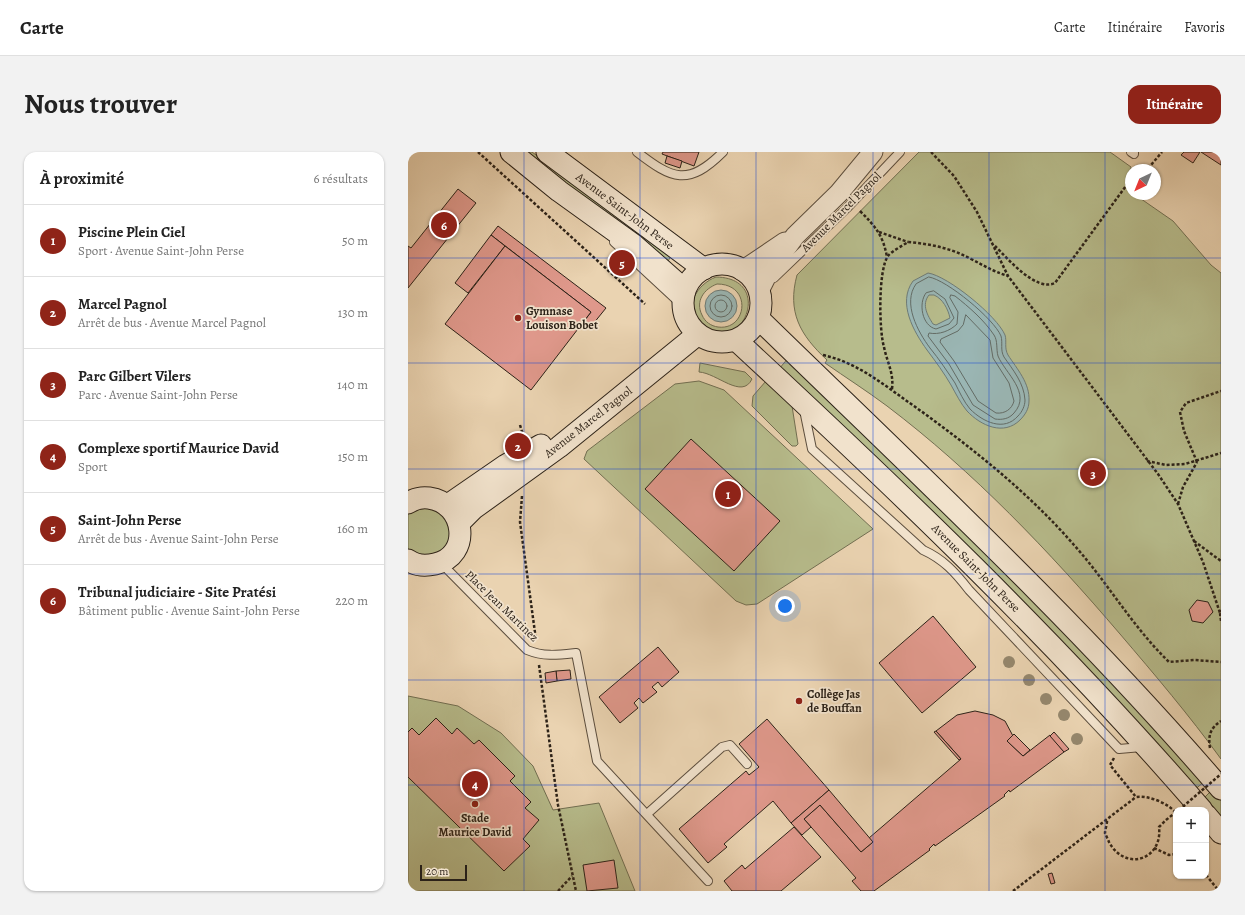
<!DOCTYPE html>
<html lang="fr">
<meta charset="utf-8">
<style>
:root{--surface:#fff;--page:#f2f2f2;--text:#222;--muted:#767676;--line:#e0e0e0;--accent:#8f2418}
body{margin:0;font-family:Alegreya,serif;background:var(--page);color:var(--text)}
.controls{position:absolute;right:12px;bottom:12px;display:grid;overflow:hidden;border-radius:8px;box-shadow:0 1px 3px #0004}
.controls button{width:36px;height:36px;display:grid;place-items:center;padding:0;border:0;border-bottom:1px solid var(--line);background:var(--surface);color:var(--text);font:20px sans-serif}
.compass{position:absolute;left:717px;top:12px;width:36px;height:36px;border-radius:50%;background:var(--surface);box-shadow:0 1px 3px #0004;rotate:223deg}
.scale{position:absolute;left:12px;bottom:10px;width:47px;box-sizing:border-box;padding-left:4px;border:2px solid #2c2218;border-top:0;font-size:11px;line-height:14px;white-space:nowrap;color:#2c2218;-webkit-text-stroke:3px #f1e2cc;paint-order:stroke}
.you{position:absolute;left:377px;top:454px;width:14px;height:14px;margin:-10px;border:3px solid #fff;border-radius:50%;background:#1a73e8;box-shadow:0 0 0 6px #1a73e833}
.badge{display:grid;place-items:center;width:26px;height:26px;border-radius:50%;background:var(--accent);color:#fff;font-size:13px;font-weight:700}
.pin{position:absolute;translate:-50% -50%;border:2px solid #fff;box-shadow:0 1px 4px #0006}
.list{margin:0;padding:0;list-style:none}
h2{display:flex;justify-content:space-between;align-items:center;height:52px;margin:0;padding:0 16px;font-size:17px}
h2 small{font-size:13px;font-weight:400;color:var(--muted)}
.list li{display:grid;grid-template-columns:26px 1fr auto;gap:12px;align-items:center;box-sizing:border-box;height:72px;padding:0 16px;border-top:1px solid var(--line)}
.list b{display:block;font-size:15px;white-space:nowrap}
.list p{margin:0;font-size:13px;white-space:nowrap;color:var(--muted)}
.list em{font-size:13px;font-style:normal;color:var(--muted)}
.map{position:relative;flex:none;width:813px;height:739px;overflow:hidden;border-radius:12px}
header{display:flex;align-items:center;gap:24px;box-sizing:border-box;height:56px;padding:0 20px;background:var(--surface);border-bottom:1px solid var(--line)}
header strong{font-size:19px}
nav{display:flex;gap:22px;margin-inline-start:auto;font-size:14px}
.intro{display:flex;align-items:center;justify-content:space-between;box-sizing:border-box;height:96px;padding:0 24px}
h1{margin:0;font-size:28px}
.button{padding:10px 18px;border-radius:12px;background:var(--accent);color:#fff;font-size:14px;font-weight:700}
main{display:flex;gap:24px;padding:0 24px}
aside{flex:1;background:var(--surface);border-radius:12px;box-shadow:0 1px 3px #0004}
.map>svg:first-child{display:block}
.green{fill:#b7bc8c;stroke:#726f52;fill-rule:evenodd}
.water{fill:#9ab6b4;stroke:#6e7b76;fill-rule:evenodd}
.lines{fill:none;stroke-linecap:round;stroke-linejoin:round}
.shore{stroke:#636c66;stroke-width:1}
.building{fill:#df988b;stroke:#2c2218}
.service-casing{stroke:#5c4e3e;stroke-width:10}
.tertiary-casing{stroke:#5c4e3e;stroke-width:21}
.secondary-casing{stroke:#2c2218;stroke-width:23}
.path{stroke:#2c2218;stroke-width:2.5;stroke-dasharray:3 2;stroke-linecap:butt}
.service{stroke:#f1e2cc;stroke-width:8}
.tertiary{stroke:#f1e2cc;stroke-width:19}
.secondary{stroke:#f1e2cc;stroke-width:21}
.path-bridge{stroke:#2c2218;stroke-width:2.5;stroke-dasharray:3 2;stroke-linecap:butt}
.tree{fill:#95876d}
.grid{fill:none;stroke:#1d4ed8;stroke-width:1;stroke-opacity:0.55}
.poi-dot{fill:#8f2418;stroke:#f1e2cc;stroke-width:1.5}
.labels{text-anchor:middle;dominant-baseline:central;stroke-width:3.5;stroke-linejoin:round;paint-order:stroke}
.street-label{font-size:12px;fill:#2c2218;stroke:#f1e2cc}
.poi-label{font-size:12px;font-weight:bold;fill:#2c2218;stroke:#f1e2cc;text-anchor:start}
</style>
<header>
<strong>Carte</strong>
<nav><a>Carte</a><a>Itinéraire</a><a>Favoris</a></nav>
</header>
<div class="intro"><h1>Nous trouver</h1><a class="button">Itinéraire</a></div>
<main>
<aside>
<h2>À proximité<small>6 résultats</small></h2>
<ul class="list">
<li><span class="badge">1</span><div><b>Piscine Plein Ciel</b><p>Sport · Avenue Saint-John Perse</p></div><em>50 m</em></li>
<li><span class="badge">2</span><div><b>Marcel Pagnol</b><p>Arrêt de bus · Avenue Marcel Pagnol</p></div><em>130 m</em></li>
<li><span class="badge">3</span><div><b>Parc Gilbert Vilers</b><p>Parc · Avenue Saint-John Perse</p></div><em>140 m</em></li>
<li><span class="badge">4</span><div><b>Complexe sportif Maurice David</b><p>Sport</p></div><em>150 m</em></li>
<li><span class="badge">5</span><div><b>Saint-John Perse</b><p>Arrêt de bus · Avenue Saint-John Perse</p></div><em>160 m</em></li>
<li><span class="badge">6</span><div><b>Tribunal judiciaire - Site Pratési</b><p>Bâtiment public · Avenue Saint-John Perse</p></div><em>220 m</em></li>
</ul>
</aside>
<div class="map">
<svg width="813" height="739" viewBox="0 0 813 739">
<rect width="100%" height="100%" fill="#ead3b1"/>
<filter id="stains"><feTurbulence type="fractalNoise" baseFrequency=".005" numOctaves="4"/><feColorMatrix values="0 0 0 0 .2 0 0 0 0 .09 0 0 0 0 .02 0 0 0 .5 -.17"/></filter>
<radialGradient id="worn" r=".72"><stop offset=".6" stop-color="#630" stop-opacity="0"/><stop offset="1" stop-color="#630" stop-opacity=".3"/></radialGradient>
<!-- green -->
<g class="green">
<polygon points="117,0 124,0 263,104 259,111"/>
<path d="M 511,0 L 702,0 L 723,15 L 723,42 L 726,42 L 765,69 L 803,113 L 813,121 L 813,607 C 781,563 747,523 712,482 C 641,399 566,320 479,254 C 459,239 437,225 417,211 L 419,208 C 392,183 379,160 389,123 Z"/>
<path d="M 308,125 C 369,126 332,210 292,173 C 274,156 289,132 308,125 ZM 309,132 C 345,132 339,179 310,175 C 303,174 297,170 294,163 C 287,149 296,137 309,132 Z"/>
<polygon points="381,205 556,372 797,629 784,640 371,217"/>
<path d="M 292,211 L 337,220 L 344,227 C 334,248 309,221 291,220 Z"/>
<polygon points="291,229 316,238 465,377 349,452 338,453 328,449 176,307 179,299 267,232"/>
<polygon points="358,229 384,254 390,292 388,294 384,294 344,254 345,244"/>
<polygon points="25,354 43,371 43,388 25,406 0,401 0,360 7,355"/>
<polygon points="0,544 50,554 93,581 125,614 145,658 191,651 227,739 0,739"/>
<polygon points="805,637 813,646 813,670 794,648"/>
</g>
<!-- water -->
<g class="water">
<path d="M 520,121 C 540,124 589,164 597,183 C 599,189 596,196 600,203 C 609,217 622,231 621,249 C 621,257 617,263 612,268 C 596,284 573,274 559,259 C 553,252 548,242 543,233 C 536,221 528,210 519,198 C 506,180 489,151 505,129 ZM 521,143 L 526,143 C 535,147 540,157 542,166 L 528,173 L 525,172 C 520,164 513,153 521,143 Z"/>
<circle cx="313" cy="154" r="16"/>
</g>
<g class="lines">
<!-- shore -->
<g class="shore">
<path d="M 521,125 C 539,128 586,167 593,184 C 595,191 592,198 596,205 C 605,218 616,231 617,248 C 617,254 614,260 610,264 C 596,280 575,270 562,257 C 556,250 551,239 547,231 C 539,219 531,207 522,196 C 510,180 494,151 508,132 Z"/>
<path d="M 526,139 L 537,147 L 546,166 L 541,172 L 528,177 C 514,174 510,151 518,141 Z"/>
<circle cx="313" cy="154" r="11"/>
<path d="M 543,143 L 547,144 C 561,155 576,168 586,183 C 590,189 588,197 590,204 C 597,221 624,241 606,261 C 601,267 594,268 587,267 L 565,253 L 541,212 L 520,184 L 521,181 C 531,183 542,179 549,172 L 550,160 L 542,146 Z"/>
<circle cx="313" cy="154" r="6"/>
<path d="M 558,163 L 582,188 L 585,206 L 601,231 L 606,249 C 604,257 597,262 588,261 L 570,249 L 546,209 L 532,190 L 533,187 L 550,179 L 555,173 Z"/>
</g>
</g>
<!-- building -->
<g class="building">
<polygon points="255,0 291,0 286,14 254,2"/>
<polygon points="776,0 792,0 785,11 773,3"/>
<polygon points="793,0 813,0 813,13"/>
<polygon points="259,4 274,9 272,16 257,11"/>
<polygon points="50,37 68,51 0,136 0,94 3,96"/>
<polygon points="90,74 198,156 181,177 174,172 183,160 83,83"/>
<polygon points="83,83 97,94 60,141 47,131"/>
<polygon points="97,94 183,160 123,238 37,172"/>
<polygon points="283,287 372,369 326,419 237,337"/>
<polygon points="789,448 800,450 805,460 795,471 784,469 781,458"/>
<polygon points="525,464 568,515 514,561 471,511"/>
<polygon points="250,495 271,520 254,535 250,530 244,535 249,540 235,551 231,546 226,551 230,556 212,571 191,545"/>
<polygon points="162,518 163,527 149,529 148,519"/>
<polygon points="148,519 149,529 138,531 137,521"/>
<polygon points="567,559 585,563 597,569 605,584 599,589 615,604 642,583 656,600 602,640 601,638 596,643 597,644 527,694 526,692 521,697 522,698 466,739 453,739 444,729 448,726 396,667 412,653 453,700 465,690 461,686 553,607 528,579 549,563"/>
<polygon points="28,566 44,582 49,576 66,592 71,588 107,624 102,629 123,650 117,656 131,668 115,687 122,694 96,719 0,625 0,580 4,576 11,583"/>
<polygon points="359,567 421,638 383,671 365,649 316,692 319,695 300,711 271,677 338,619 341,623 351,615 331,592"/>
<polygon points="528,579 553,607 551,608 526,580"/>
<polygon points="646,580 661,597 656,600 642,584"/>
<polygon points="606,582 622,598 615,604 599,589"/>
<polygon points="421,638 465,690 453,700 412,653 396,667 403,675 394,683 383,671"/>
<polygon points="386,675 413,705 373,739 324,739 316,729 334,713 337,717"/>
<polygon points="206,708 210,736 179,739 175,713"/>
<polygon points="644,721 647,731 643,732 640,722"/>
</g>
<g class="lines">
<defs>
<g id="service">
<path d="M 229,0 C 264,27 280,35 315,0"/>
<polyline points="723,0 726,2 726,0"/>
<polyline points="206,90 274,153"/>
<polyline points="366,126 439,56 492,0"/>
<path d="M 396,258 L 404,297 L 515,398 C 535,407 547,420 561,438 L 711,597 L 734,595"/>
<path d="M 33,411 L 119,498 C 136,505 150,503 168,501 L 189,609 L 300,729"/>
<polyline points="239,662 314,595 322,593 339,612"/>
</g>
<g id="tertiary">
<polyline points="334,119 377,90"/>
<polyline points="351,139 360,121 387,84 431,41 465,0"/>
</g>
<g id="secondary">
<polyline points="103,0 151,39 226,93 277,138"/>
<polyline points="139,0 296,117"/>
<circle cx="314" cy="151" r="39"/>
<path d="M 350,166 C 507,319 670,470 813,637"/>
<path d="M 328,188 C 490,338 649,490 794,658"/>
<path d="M 0,351 C 6,347 14,345 21,346 C 58,351 64,404 27,412 C 18,414 8,414 0,408"/>
<polyline points="40,353 98,313 133,293"/>
<polyline points="51,371 65,357 151,295 290,182"/>
<polyline points="798,663 813,681"/>
</g>
</defs>
<!-- service casing -->
<use href="#service" class="service-casing"/>
<!-- tertiary casing -->
<use href="#tertiary" class="tertiary-casing"/>
<!-- secondary casing -->
<use href="#secondary" class="secondary-casing"/>
<!-- path -->
<g class="path">
<polyline points="70,0 237,152"/>
<polyline points="523,0 546,24 569,60 600,124 750,322 770,352 795,410 812,461 813,458"/>
<polyline points="735,18 743,13 754,0"/>
<path d="M 452,59 C 467,74 475,83 479,105"/>
<polyline points="471,80 500,90"/>
<path d="M 587,94 C 600,107 628,140 647,131 L 723,27"/>
<path d="M 415,203 C 451,211 477,234 506,254 C 564,296 619,339 666,393 C 700,431 724,474 761,510 L 786,508 L 813,510"/>
<path d="M 484,237 C 486,221 479,210 476,195 C 471,179 470,118 480,104 C 484,99 494,94 500,90 C 522,92 543,96 563,107 C 577,114 584,119 600,124"/>
<polyline points="112,273 115,283"/>
<polyline points="739,309 758,313 777,312 813,301"/>
<polyline points="789,310 776,279 772,260 778,251 813,239"/>
<polyline points="114,344 112,370 128,488"/>
<polyline points="770,352 775,335 789,310"/>
<polyline points="786,389 813,409"/>
<polyline points="812,461 813,469"/>
<polyline points="131,513 150,653 168,739"/>
<path d="M 802,596 C 800,584 802,576 813,569"/>
<path d="M 706,606 L 702,613 L 728,645 C 740,643 760,651 768,661"/>
<path d="M 699,669 C 699,673 697,678 697,681 C 698,684 700,687 701,690 C 717,720 755,708 751,675 L 758,668"/>
<polyline points="746,696 761,703 768,702"/>
<polyline points="798,723 811,739"/>
<polyline points="150,739 164,724"/>
<polyline points="605,739 728,645"/>
</g>
<!-- service -->
<use href="#service" class="service"/>
<!-- tertiary -->
<use href="#tertiary" class="tertiary"/>
<!-- secondary -->
<use href="#secondary" class="secondary"/>
<!-- path-bridge -->
<g class="path-bridge">
<polyline points="771,658 813,622"/>
<polyline points="758,668 768,660"/>
</g>
</g>
<!-- trees -->
<g class="tree">
<circle cx="601" cy="510" r="6"/>
<circle cx="621" cy="528" r="6"/>
<circle cx="638" cy="547" r="6"/>
<circle cx="656" cy="563" r="6"/>
<circle cx="669" cy="587" r="6"/>
</g>
<!-- grid -->
<path class="grid" d="M 116,0 L 116,739M 232,0 L 232,739M 348,0 L 348,739M 465,0 L 465,739M 581,0 L 581,739M 697,0 L 697,739M 0,106 L 813,106M 0,211 L 813,211M 0,317 L 813,317M 0,422 L 813,422M 0,528 L 813,528M 0,633 L 813,633"/>
<!-- markers -->
<g class="poi-dot">
<circle cx="110" cy="166" r="4"/>
<circle cx="391" cy="549" r="4"/>
<circle cx="67" cy="652" r="4"/>
</g>
<g class="labels">
<!-- street labels -->
<g class="street-label">
<text transform="translate(217 59) rotate(37)">Avenue Saint-John Perse</text>
<text transform="translate(433 60) rotate(-45)">Avenue Marcel Pagnol</text>
<text transform="translate(180 270) rotate(-38)">Avenue Marcel Pagnol</text>
<text transform="translate(568 416) rotate(45)">Avenue Saint-John Perse</text>
<text transform="translate(94 454) rotate(44)">Place Jean Martinez</text>
</g>
<!-- poi labels -->
<g class="poi-label">
<text x="118" y="159">Gymnase<tspan x="118" dy="14">Louison Bobet</tspan></text>
<text x="399" y="542">Collège Jas<tspan x="399" dy="14">de Bouffan</tspan></text>
<text x="67" y="666" text-anchor="middle">Stade<tspan x="67" dy="14">Maurice David</tspan></text>
</g>
</g>
<rect width="100%" height="100%" filter="url(#stains)"/>
<rect width="100%" height="100%" fill="url(#worn)"/>
</svg>
<div class="controls">
<button>+</button>
<button>−</button>
</div>
<svg class="compass" viewBox="-18 -18 36 36"><path d="M0-13l5 13h-10z" fill="#e53935"/><path d="M0 13l5-13h-10z" fill="#767676"/></svg>
<div class="scale">20 m</div>
<div class="you"></div>
<div class="pin badge" style="left:320px;top:342px">1</div>
<div class="pin badge" style="left:110px;top:294px">2</div>
<div class="pin badge" style="left:685px;top:321px">3</div>
<div class="pin badge" style="left:67px;top:632px">4</div>
<div class="pin badge" style="left:214px;top:111px">5</div>
<div class="pin badge" style="left:36px;top:73px">6</div>
</div>
</main>
